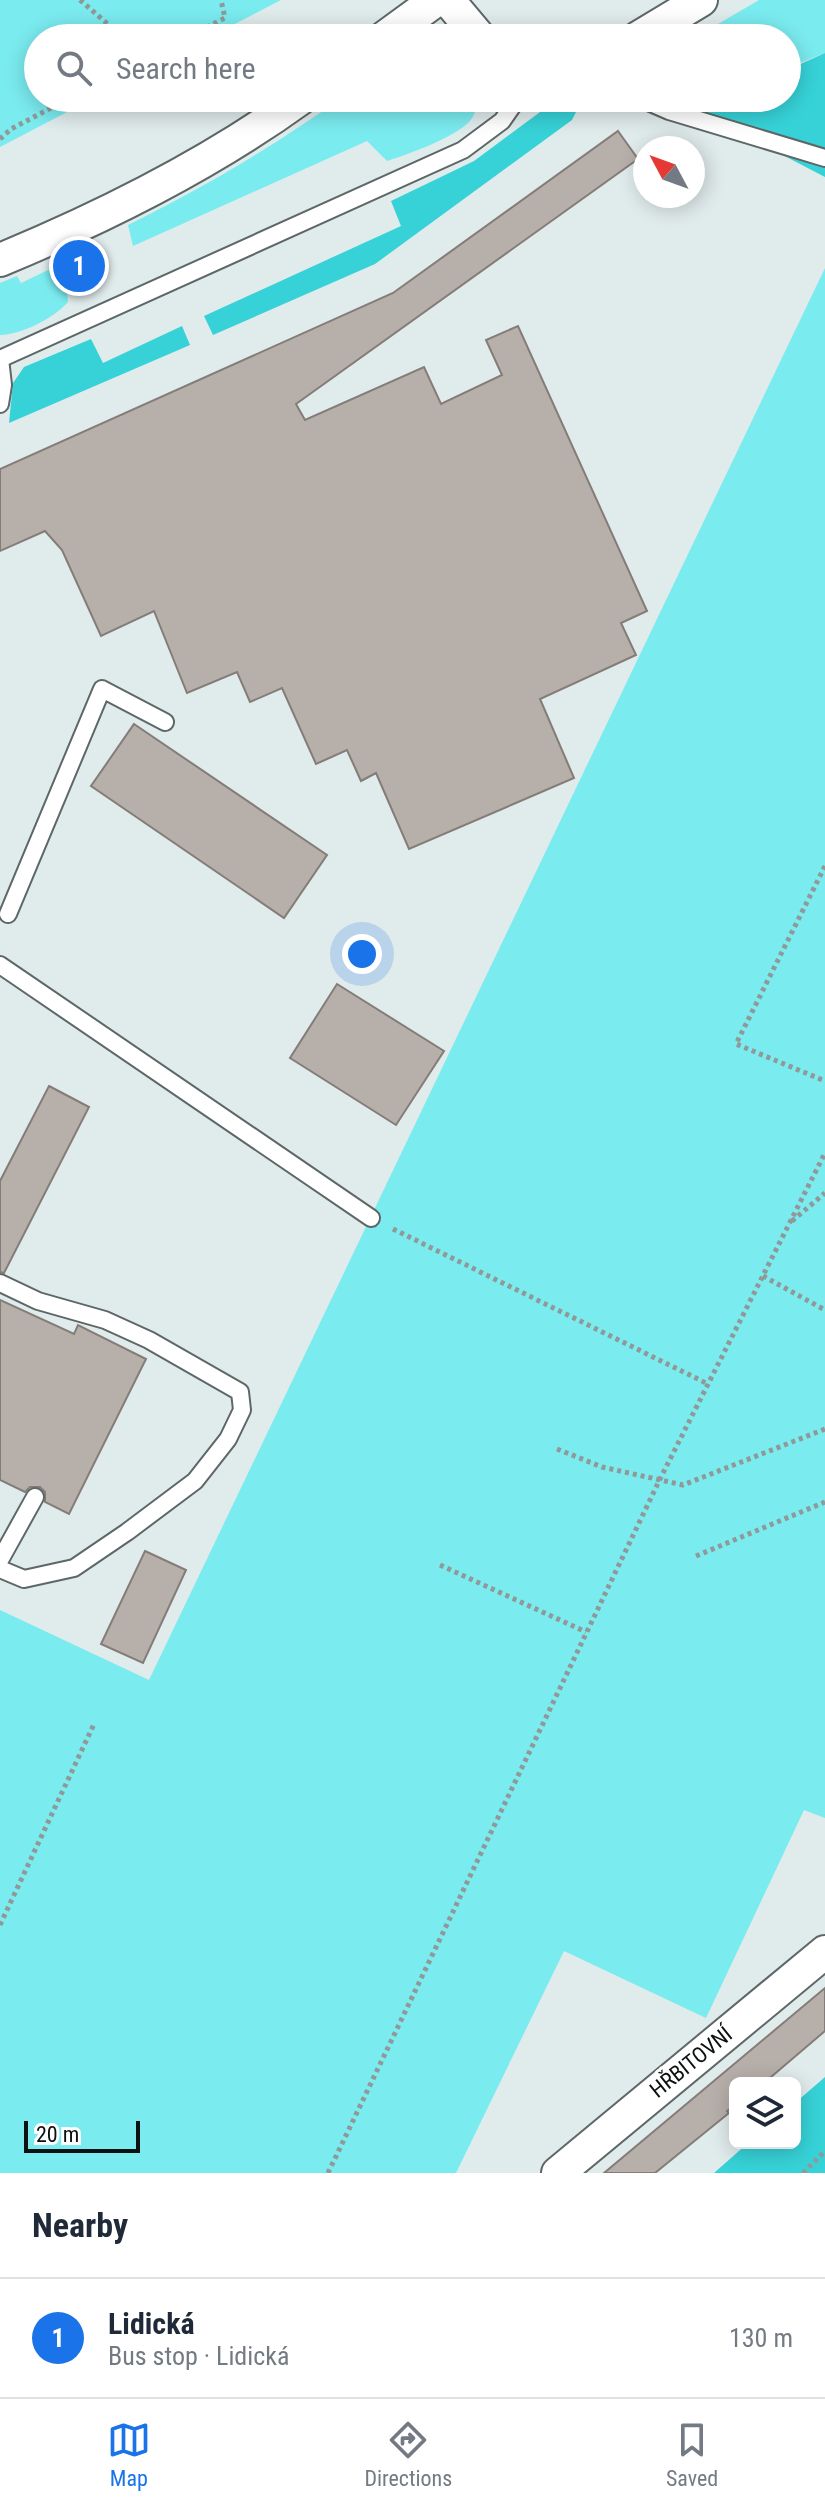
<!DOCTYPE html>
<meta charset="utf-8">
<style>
:root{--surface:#fff;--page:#f2f2f3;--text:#1f2937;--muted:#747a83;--line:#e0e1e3;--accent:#1a73e8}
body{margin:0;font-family:"Roboto Condensed",sans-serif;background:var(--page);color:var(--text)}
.controls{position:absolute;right:24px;bottom:24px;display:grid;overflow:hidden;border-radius:12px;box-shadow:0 4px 20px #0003}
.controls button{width:72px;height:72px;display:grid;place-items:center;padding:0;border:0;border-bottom:2px solid var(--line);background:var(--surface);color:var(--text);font:40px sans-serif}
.compass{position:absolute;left:633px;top:136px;width:72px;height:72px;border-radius:50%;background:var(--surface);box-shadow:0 4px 20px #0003;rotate:311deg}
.scale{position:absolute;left:24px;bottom:20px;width:116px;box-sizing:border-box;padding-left:8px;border:4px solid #0e1111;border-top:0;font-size:22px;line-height:28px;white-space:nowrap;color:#0e1111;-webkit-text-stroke:6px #fff;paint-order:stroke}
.you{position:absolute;left:362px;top:954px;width:28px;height:28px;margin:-20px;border:6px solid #fff;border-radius:50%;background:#1a73e8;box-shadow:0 0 0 12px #1a73e833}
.badge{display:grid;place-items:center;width:52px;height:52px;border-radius:50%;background:var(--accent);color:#fff;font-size:26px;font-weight:700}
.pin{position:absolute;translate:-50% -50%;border:4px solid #fff;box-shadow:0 2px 8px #0006}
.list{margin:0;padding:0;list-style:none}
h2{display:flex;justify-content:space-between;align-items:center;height:104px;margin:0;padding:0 32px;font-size:34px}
h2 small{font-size:26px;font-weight:400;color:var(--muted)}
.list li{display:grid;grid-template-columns:52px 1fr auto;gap:24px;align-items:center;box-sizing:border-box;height:120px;padding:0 32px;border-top:2px solid var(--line)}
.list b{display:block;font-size:30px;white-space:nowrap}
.list p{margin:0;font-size:26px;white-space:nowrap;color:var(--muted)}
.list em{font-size:26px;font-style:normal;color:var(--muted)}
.icon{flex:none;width:44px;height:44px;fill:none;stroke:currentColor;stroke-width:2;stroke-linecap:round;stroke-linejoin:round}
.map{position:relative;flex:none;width:825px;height:2173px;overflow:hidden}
.search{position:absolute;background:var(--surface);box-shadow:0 4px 20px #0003;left:24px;right:24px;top:24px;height:88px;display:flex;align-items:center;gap:20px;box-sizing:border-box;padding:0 28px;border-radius:44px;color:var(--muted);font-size:30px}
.sheet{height:224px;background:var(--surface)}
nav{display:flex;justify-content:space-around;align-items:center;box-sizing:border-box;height:112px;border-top:2px solid var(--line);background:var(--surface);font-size:22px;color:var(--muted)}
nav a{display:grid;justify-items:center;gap:4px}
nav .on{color:var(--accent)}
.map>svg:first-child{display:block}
.green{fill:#7aebef}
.forest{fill:#36d2d7}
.building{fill:#b7afaa;stroke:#847c78;stroke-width:2}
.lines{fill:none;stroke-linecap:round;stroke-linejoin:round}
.service-casing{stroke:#5e6767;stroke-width:20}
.minor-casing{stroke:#5e6767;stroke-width:36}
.path{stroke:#909898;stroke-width:5;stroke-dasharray:4 4;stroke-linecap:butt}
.service{stroke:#fff;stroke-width:16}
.minor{stroke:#fff;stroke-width:32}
.labels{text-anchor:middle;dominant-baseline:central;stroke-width:6;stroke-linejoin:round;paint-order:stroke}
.street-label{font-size:22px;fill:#0e1111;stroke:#fff}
</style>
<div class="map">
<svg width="825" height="2173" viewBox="0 0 825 2173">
<rect width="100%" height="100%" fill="#e0ebeb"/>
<!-- green -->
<g class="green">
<polygon points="0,0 281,0 208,38 38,38 38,98 94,98 0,147"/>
<polygon points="759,0 825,0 825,53 787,68 787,38 694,38"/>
<path d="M 341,98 L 480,98 C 477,105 475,116 469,122 C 453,138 409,154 387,161 L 367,141 L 133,246 L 128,225 C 203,188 273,147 341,98 Z"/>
<polygon points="825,268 825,1818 804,1810 706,2018 564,1951 456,2173 0,2173 0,1610 149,1680"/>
<path d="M 48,270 L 66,276 L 68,302 C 54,318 21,335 0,335 L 0,283 L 17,276 L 21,283 Z"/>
</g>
<!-- forest -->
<g class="forest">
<polygon points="825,53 825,177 696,110 722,98 787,98 787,70"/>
<polygon points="559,98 583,98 572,120 375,264 213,335 204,316 401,226 391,201 474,161"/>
<polygon points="182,326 190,345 9,423 13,383 24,367 91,339 103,363"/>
<polygon points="825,2077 825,2173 714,2173 748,2143 795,2143 795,2103"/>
</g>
<!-- building -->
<g class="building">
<polygon points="618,131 638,159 296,404 305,420 424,367 441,404 502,375 486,340 518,326 647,611 621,623 636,655 540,699 574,778 409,849 376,773 361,781 347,750 316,764 282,688 250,702 237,672 187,693 154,611 101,636 62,550 45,531 0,551 0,469 393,293"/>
<polygon points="134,724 327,855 284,918 91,786"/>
<polygon points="337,984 444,1051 396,1125 290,1058"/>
<polygon points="49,1086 89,1107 4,1273 0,1272 0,1181"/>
<polygon points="0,1300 74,1334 78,1325 146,1359 69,1514 45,1502 45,1492 40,1487 30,1487 25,1492 0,1480"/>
<polygon points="145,1551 186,1570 143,1663 101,1644"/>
<polygon points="825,1988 825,2031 764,2083 735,2083 735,2105 727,2111 729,2113 655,2173 604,2173"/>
</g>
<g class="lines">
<defs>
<g id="service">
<polyline points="639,98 669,111 825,158"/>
<polyline points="0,359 463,150 502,121 518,98"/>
<polyline points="0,359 3,385 0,404"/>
<polyline points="8,914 102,689 165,722"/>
<polyline points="0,965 371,1218"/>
<polyline points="0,1283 38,1301 105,1320 149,1340 240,1392 242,1410 228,1439 195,1481 127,1532 74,1568 24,1579 0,1569"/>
<polyline points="0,1560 35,1497"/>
</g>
<g id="minor">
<polyline points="448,0 480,38"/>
<polyline points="384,38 436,0"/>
<polyline points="638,38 701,0"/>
<path d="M 0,260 C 104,217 210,164 301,98"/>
<polyline points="558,2173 825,1952"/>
</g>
</defs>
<!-- service casing -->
<use href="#service" class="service-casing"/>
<!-- minor casing -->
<use href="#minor" class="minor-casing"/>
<!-- path -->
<g class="path">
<polyline points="80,0 124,38"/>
<polyline points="185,38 225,18 221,0"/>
<polyline points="0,139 11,129 70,98"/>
<polyline points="825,866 736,1044 825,1081"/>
<polyline points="792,1221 825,1193"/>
<polyline points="393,1229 708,1384"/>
<polyline points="763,1276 825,1310"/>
<polyline points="557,1449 602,1467 683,1485 825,1429"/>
<polyline points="696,1556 825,1502"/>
<polyline points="440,1565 586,1632"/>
<polyline points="0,1925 94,1724"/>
<polyline points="328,2173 660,1479 825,1153"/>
<polyline points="803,2173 825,2151"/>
</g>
<!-- service -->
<use href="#service" class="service"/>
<!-- minor -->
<use href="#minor" class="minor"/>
</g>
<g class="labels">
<!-- street labels -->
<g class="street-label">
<text transform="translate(691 2062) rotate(-39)">HŘBITOVNÍ</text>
</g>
</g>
</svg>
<div class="controls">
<button><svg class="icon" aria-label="layers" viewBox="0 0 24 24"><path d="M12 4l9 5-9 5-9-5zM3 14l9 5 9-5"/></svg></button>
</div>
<svg class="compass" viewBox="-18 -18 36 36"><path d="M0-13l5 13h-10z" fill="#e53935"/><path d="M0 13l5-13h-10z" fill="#747a83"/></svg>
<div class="scale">20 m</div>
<div class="you"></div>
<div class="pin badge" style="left:79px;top:266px">1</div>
<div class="search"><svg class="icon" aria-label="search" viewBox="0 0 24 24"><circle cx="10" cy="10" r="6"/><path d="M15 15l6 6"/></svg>Search here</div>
</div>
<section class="sheet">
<h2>Nearby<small></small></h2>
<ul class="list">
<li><span class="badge">1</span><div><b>Lidická</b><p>Bus stop · Lidická</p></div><em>130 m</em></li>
</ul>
</section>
<nav>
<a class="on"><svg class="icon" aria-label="map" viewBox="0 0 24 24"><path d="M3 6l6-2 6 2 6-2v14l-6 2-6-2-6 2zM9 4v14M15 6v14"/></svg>Map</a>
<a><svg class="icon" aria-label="directions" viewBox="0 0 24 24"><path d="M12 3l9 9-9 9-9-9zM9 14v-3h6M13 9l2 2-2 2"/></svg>Directions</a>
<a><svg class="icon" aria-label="saved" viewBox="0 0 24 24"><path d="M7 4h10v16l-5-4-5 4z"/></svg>Saved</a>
</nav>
